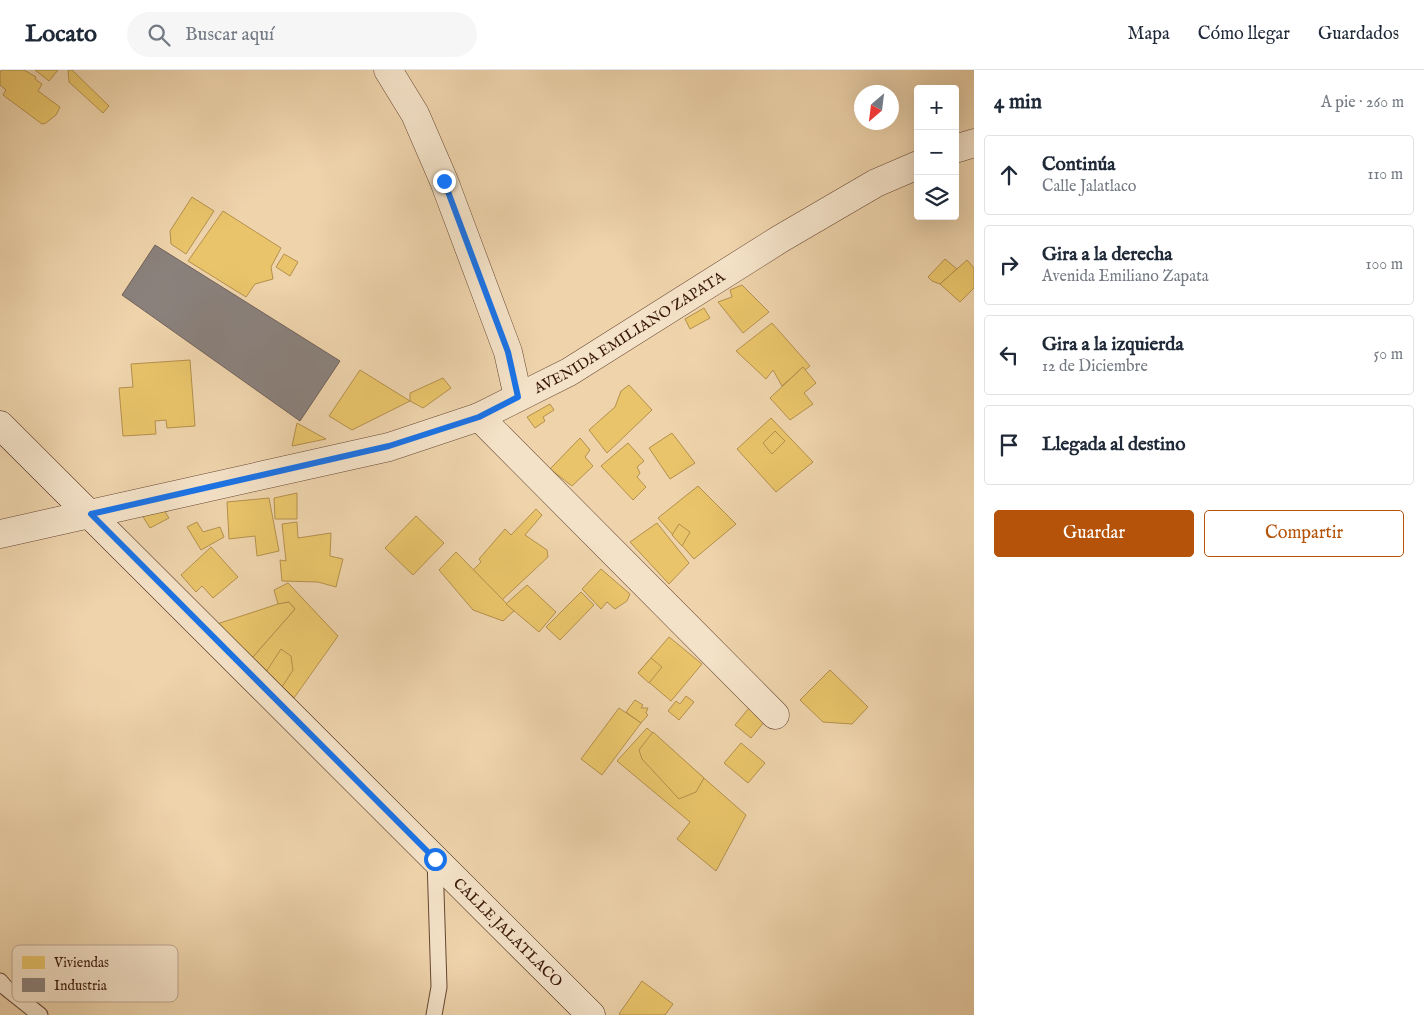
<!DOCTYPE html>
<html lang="es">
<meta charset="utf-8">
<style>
:root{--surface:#fff;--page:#f6f6f7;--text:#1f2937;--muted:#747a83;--line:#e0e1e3;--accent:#b45309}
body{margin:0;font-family:"IM FELL English",serif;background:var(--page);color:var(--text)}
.controls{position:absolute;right:15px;top:15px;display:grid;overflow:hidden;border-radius:5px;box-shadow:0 5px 20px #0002}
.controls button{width:45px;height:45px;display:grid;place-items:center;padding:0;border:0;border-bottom:1px solid var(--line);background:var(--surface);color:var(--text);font:25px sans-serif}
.compass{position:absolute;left:854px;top:15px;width:45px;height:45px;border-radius:50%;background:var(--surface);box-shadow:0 5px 20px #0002;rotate:208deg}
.stop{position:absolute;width:15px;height:15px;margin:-11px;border:4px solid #1a73e8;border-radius:50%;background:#fff}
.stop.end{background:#1a73e8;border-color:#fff;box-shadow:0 1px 5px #0008}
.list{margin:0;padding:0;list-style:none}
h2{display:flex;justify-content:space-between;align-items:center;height:65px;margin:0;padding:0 20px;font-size:21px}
h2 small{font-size:16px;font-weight:400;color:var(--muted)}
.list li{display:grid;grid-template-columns:32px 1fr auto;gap:15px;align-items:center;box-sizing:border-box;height:80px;margin:0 10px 10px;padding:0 10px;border:1px solid var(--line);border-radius:5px}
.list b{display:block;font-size:19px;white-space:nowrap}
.list p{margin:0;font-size:16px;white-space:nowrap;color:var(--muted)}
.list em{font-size:16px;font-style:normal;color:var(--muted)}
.actions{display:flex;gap:10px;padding:15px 20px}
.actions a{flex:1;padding:11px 0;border:1px solid var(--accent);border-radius:5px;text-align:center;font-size:18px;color:var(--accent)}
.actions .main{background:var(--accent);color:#fff}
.icon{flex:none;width:28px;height:28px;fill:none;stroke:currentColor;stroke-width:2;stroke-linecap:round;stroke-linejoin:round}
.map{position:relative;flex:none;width:974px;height:945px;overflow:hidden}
header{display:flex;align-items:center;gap:30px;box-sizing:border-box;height:70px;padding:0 25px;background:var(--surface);border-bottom:1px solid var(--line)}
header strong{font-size:24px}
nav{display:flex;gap:28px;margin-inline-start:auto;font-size:18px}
.search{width:350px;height:45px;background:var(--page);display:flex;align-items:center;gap:12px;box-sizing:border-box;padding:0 18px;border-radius:28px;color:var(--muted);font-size:19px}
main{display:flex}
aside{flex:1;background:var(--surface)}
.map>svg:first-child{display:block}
.homes{fill:#e9c46a;stroke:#b4904d}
.industry{fill:#8a817c;stroke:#71615a}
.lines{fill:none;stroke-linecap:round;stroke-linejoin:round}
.lane-casing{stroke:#664632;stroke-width:17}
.street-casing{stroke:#664632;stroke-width:29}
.secondary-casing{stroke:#381709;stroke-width:29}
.lane{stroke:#f4e2c8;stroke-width:15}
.street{stroke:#f4e2c8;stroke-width:28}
.secondary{stroke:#f4e2c8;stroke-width:28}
.route{stroke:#1a73e8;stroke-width:6}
.labels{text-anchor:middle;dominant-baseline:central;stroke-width:5;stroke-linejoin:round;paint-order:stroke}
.street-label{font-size:15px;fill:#381709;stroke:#f4e2c8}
.key{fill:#f4e2c8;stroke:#bca58f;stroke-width:1}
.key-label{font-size:14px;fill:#381709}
</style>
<header>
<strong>Locato</strong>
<div class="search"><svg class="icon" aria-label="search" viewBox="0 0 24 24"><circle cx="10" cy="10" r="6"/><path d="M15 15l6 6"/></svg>Buscar aquí</div>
<nav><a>Mapa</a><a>Cómo llegar</a><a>Guardados</a></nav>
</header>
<main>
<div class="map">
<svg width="974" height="945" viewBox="0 0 974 945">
<rect width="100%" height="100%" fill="#eed3ab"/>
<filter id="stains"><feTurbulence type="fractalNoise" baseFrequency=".004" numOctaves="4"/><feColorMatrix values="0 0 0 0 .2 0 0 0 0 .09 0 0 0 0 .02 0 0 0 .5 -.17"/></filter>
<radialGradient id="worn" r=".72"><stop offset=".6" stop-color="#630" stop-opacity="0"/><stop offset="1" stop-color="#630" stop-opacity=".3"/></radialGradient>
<!-- homes -->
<g class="homes">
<polygon points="2,0 24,0 36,7 35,9 42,14 38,21 60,37 56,45 46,53 42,54 3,25 6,20 0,15 0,2"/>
<polygon points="35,0 58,0 49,11"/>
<polygon points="68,0 72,0 109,36 103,43 69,12"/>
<polygon points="192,127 214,141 186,184 171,174 170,161"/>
<polygon points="223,141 281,178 271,197 273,209 255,214 246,227 188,191"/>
<polygon points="284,184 298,192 290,206 276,197"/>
<polygon points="945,189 957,199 940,214 932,211 928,207"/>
<polygon points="967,190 974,198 974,218 960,232 940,214"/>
<polygon points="742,215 769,242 743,263 718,232 732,227 730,220"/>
<polygon points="704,238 710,248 690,259 685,249"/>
<polygon points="772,253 810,296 805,300 803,297 782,316 773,300 766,309 736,281"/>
<polygon points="190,290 195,356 167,358 166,350 155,351 156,364 123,366 119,318 133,317 131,294"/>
<polygon points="803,297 816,313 804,323 813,334 790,350 770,328"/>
<polygon points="360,300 410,331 352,360 329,346"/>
<polygon points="443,308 451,318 423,338 410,331 410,323"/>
<polygon points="629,315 652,340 607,383 589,360 615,337 621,321"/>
<polygon points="550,334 554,340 543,347 545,351 535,358 527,347"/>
<polygon points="771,348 813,392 776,422 737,379"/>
<polygon points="297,353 326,369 292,376"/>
<polygon points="775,361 785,371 772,384 763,373"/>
<polygon points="672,363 695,393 670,409 649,378"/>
<polygon points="580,368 590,380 585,387 593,396 572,416 550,399"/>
<polygon points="628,373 644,391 637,397 640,403 637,407 646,417 633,430 601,396"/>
<polygon points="698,416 736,454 694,489 658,448"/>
<polygon points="297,423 297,449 275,449 274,428"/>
<polygon points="269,428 279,481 257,486 255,466 229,469 227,432"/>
<polygon points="178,437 165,442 169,448 150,458 138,439"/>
<polygon points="536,439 542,445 525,465 547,480 548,487 502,530 473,500 481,492 479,489 505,459 511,465"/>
<polygon points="416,446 444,473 413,505 385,478"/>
<polygon points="197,452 203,462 220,457 224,467 201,480 187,457"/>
<polygon points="297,452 298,468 331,463 330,486 343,489 336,517 318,512 282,511 280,490 286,491 282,454"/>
<polygon points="657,453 689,493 669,514 630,472"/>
<polygon points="679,454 690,462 682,476 672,465"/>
<polygon points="211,477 238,507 213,528 202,516 196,522 181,505"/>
<polygon points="456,482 514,541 503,551 473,540 439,500"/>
<polygon points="601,499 630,524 627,531 615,539 607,532 601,539 582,519"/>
<polygon points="288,513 338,566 294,628 252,588 295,539 289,532 278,534 274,520"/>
<polygon points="527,515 556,542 539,562 506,534"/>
<polygon points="581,522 594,535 560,570 546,557"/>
<polygon points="289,532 295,539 252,588 217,554 278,534"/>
<polygon points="669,567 702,594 671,631 638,603"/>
<polygon points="281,579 291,586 293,600 282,617 266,602"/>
<polygon points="651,588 662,597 649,613 638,603"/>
<polygon points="830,600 868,637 852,654 823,652 800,630"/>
<polygon points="686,626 694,632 679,650 668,641 676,631 680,634"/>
<polygon points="635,630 643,635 641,638 648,638 646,643 648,645 641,653 626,642"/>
<polygon points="619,638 641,653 602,705 581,689"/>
<polygon points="749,638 765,651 751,668 735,655"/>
<polygon points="647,658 746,745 716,801 677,769 690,752 617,691"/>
<polygon points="653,662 704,708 696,722 679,729 642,689 639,680"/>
<polygon points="741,673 765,693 748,713 724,693"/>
<polygon points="642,911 673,934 665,945 621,945 619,944"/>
</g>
<!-- industry -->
<polygon class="industry" points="155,175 340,291 300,351 122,225"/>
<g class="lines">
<defs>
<g id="lane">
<polyline points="0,911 6,918 40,945"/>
<polyline points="434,945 439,917 435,789"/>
</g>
<g id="street">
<polyline points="388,0 415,44 444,111 508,282 518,327"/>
<polyline points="955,79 974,73"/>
<polyline points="479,347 775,645"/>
<path id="s1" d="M 0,464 L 389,377 L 479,347 L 569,302 L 780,169 L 876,113 L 918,95"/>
</g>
<g id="secondary">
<path id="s2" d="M 0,355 L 591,945"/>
</g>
</defs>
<!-- lane casing -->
<use href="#lane" class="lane-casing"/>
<!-- street casing -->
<use href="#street" class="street-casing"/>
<!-- secondary casing -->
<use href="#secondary" class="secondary-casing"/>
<!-- lane -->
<use href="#lane" class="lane"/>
<!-- street -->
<use href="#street" class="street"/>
<!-- secondary -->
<use href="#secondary" class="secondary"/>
</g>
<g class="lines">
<!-- route -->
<polyline class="route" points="435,789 91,444 389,376 479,347 518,327 508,282 444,111"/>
</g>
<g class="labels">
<!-- street labels -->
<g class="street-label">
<text stroke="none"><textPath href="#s1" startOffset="666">AVENIDA EMILIANO ZAPATA</textPath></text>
<text stroke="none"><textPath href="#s2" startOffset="718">CALLE JALATLACO</textPath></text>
</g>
</g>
<!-- legend -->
<rect x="12" y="875" width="166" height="57" rx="8" class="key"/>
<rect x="22" y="886" width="23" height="13" fill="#e9c46a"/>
<rect x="22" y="908" width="23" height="14" fill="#8a817c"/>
<g class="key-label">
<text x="54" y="897">Viviendas</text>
<text x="54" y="920">Industria</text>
</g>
<rect width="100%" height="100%" filter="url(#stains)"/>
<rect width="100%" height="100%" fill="url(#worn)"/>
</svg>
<div class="controls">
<button>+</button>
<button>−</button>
<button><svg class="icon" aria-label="layers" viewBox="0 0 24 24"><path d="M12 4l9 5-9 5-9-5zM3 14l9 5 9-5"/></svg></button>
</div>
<svg class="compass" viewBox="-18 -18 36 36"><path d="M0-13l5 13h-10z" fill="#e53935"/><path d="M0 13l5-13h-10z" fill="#747a83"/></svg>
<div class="stop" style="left:435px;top:789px"></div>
<div class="stop end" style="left:444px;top:111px"></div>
</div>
<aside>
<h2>4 min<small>A pie · 260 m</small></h2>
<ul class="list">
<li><svg class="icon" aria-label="ahead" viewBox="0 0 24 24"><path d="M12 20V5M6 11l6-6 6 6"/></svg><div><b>Continúa</b><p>Calle Jalatlaco</p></div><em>110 m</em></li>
<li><svg class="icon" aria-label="right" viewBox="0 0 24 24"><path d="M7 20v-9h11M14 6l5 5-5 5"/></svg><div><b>Gira a la derecha</b><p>Avenida Emiliano Zapata</p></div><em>100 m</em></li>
<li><svg class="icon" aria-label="left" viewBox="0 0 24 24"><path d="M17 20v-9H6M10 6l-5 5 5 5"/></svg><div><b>Gira a la izquierda</b><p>12 de Diciembre</p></div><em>50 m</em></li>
<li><svg class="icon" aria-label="arrive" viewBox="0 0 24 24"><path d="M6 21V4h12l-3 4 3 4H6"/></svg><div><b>Llegada al destino</b></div></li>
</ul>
<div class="actions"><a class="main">Guardar</a><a>Compartir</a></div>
</aside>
</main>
